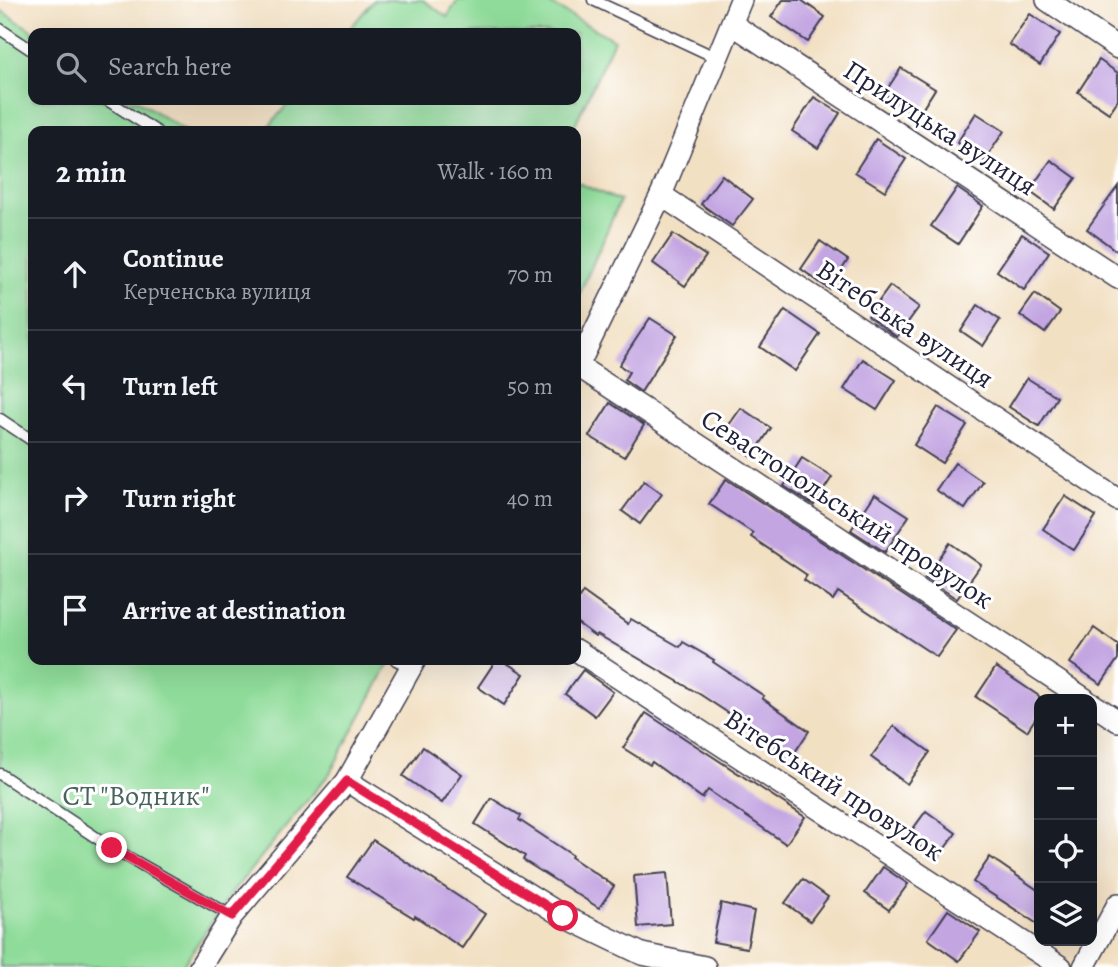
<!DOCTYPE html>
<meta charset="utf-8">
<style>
:root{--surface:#171b24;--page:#20242c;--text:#f1f3f6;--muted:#9ea1a6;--line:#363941}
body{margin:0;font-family:Alegreya,serif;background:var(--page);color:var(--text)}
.controls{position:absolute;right:21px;bottom:21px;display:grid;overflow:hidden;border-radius:14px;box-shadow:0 7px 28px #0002}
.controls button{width:63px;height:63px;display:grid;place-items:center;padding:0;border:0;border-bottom:2px solid var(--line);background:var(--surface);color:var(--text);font:35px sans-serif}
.stop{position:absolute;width:21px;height:21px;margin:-16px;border:5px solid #e11d48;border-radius:50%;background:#fff}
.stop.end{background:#e11d48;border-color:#fff;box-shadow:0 2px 7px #0008}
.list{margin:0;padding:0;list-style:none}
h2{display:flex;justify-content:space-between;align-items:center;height:91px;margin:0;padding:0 28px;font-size:30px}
h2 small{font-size:23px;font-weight:400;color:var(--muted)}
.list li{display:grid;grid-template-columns:46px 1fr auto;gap:21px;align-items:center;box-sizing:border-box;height:112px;padding:0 28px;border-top:2px solid var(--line)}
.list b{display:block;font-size:26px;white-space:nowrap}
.list p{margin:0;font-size:23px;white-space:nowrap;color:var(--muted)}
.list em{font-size:23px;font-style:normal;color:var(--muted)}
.icon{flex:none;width:38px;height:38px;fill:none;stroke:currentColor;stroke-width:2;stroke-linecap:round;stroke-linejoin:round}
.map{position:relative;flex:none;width:1118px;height:967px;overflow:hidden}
.search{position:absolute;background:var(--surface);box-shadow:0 7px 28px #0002;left:28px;top:28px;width:553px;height:77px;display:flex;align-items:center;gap:18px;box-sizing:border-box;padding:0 24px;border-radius:14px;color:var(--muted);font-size:26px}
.panel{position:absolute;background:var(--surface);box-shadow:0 7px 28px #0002;left:28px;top:126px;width:553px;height:539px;border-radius:14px}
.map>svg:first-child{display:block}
.green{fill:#8fdc9a;stroke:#587f6a;stroke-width:2}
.building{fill:#c3a5e2}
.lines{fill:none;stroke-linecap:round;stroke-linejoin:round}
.service-casing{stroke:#413e4f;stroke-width:13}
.minor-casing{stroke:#413e4f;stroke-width:24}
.service{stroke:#fff;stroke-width:10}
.minor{stroke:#fff;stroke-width:21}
.route{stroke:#e11d48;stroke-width:9}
.labels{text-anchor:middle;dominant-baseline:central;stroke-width:6;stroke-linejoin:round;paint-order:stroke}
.street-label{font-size:28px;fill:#22223b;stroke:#fff}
.park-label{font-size:28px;fill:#48635c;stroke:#fff}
</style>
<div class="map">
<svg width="1118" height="967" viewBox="0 0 1118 967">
<rect width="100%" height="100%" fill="#fff"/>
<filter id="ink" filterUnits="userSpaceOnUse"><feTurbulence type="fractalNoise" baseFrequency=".0143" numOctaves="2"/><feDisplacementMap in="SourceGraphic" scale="14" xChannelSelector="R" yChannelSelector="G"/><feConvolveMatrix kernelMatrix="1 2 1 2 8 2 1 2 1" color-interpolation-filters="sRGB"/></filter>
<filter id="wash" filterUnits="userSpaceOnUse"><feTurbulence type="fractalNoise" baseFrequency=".00686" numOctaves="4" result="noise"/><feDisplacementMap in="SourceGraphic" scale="28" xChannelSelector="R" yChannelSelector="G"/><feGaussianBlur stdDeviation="1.57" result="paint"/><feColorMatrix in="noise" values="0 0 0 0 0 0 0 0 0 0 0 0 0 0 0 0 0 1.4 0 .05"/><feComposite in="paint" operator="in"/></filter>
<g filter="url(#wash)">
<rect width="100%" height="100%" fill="#f2e0c3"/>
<!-- green -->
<g class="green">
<polygon points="374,0 423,0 447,17 458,0 543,0 614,40 572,131 265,131 291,100 576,100 576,33 346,33"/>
<polygon points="0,10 36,33 33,33 33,100 137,100 185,131 33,131 33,660 391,660 330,773 229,896 182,967 0,967"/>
<polygon points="576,182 620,201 576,302"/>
</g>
<g id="blocks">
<!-- building -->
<g class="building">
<polygon points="783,0 801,0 825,17 808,42 771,17"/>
<polygon points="1030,14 1060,34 1040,65 1009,44"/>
<polygon points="1099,60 1118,73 1118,100 1109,113 1078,92"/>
<polygon points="901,68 935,89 918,116 884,94"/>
<polygon points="814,97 840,113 818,148 792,131"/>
<polygon points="976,113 1004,131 984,161 957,143"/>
<polygon points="876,139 906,159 885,191 855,172"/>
<polygon points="1051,160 1076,178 1054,209 1029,191"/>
<polygon points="722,175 753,199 732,226 701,204"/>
<polygon points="1118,186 1118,252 1087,229"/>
<polygon points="957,188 983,206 958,244 931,226"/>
<polygon points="673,234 706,256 685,286 653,263"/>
<polygon points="1022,234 1049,252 1024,290 997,271"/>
<polygon points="820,241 848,260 829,289 801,269"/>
<polygon points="890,286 919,307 897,337 868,316"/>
<polygon points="1035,294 1060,312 1045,333 1020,315"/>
<polygon points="978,305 1000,320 983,346 961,331"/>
<polygon points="785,310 820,334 795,371 760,347"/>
<polygon points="650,318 677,335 641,392 624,380 629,372 619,365"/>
<polygon points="863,359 896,380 877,410 844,389"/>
<polygon points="1027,378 1057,397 1039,426 1009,407"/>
<polygon points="610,403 644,425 624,457 589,436"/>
<polygon points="938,407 967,425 942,463 914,445"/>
<polygon points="741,408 771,428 752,457 721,436"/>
<polygon points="802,458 832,477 814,505 784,486"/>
<polygon points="955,463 983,482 965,509 936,490"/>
<polygon points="726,479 956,630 937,657 838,592 833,600 804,580 807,575 751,537 753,533 709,504"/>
<polygon points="644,481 662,494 640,524 622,511"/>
<polygon points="875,494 909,516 885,552 851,530"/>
<polygon points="1065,496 1096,516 1074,550 1043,529"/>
<polygon points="950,543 981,565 957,599 925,578"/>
<polygon points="583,592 628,624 631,619 680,647 683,642 714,660 713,662 764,696 762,698 809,731 793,755 746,722 745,724 701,695 597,634 595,636 576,622 576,603"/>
<polygon points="1094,628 1118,645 1118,659 1101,684 1070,663"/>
<polygon points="496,660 502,660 524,674 504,705 478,687"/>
<polygon points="996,667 1039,696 1039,713 1027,731 976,697"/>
<polygon points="583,670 613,692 595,716 565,694"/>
<polygon points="646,713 805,817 786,844 708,790 702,798 652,762 650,765 623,748"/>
<polygon points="894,726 930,752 907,784 871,757"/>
<polygon points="423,747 462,774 442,803 403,776"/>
<polygon points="491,798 521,816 519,820 572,855 571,857 614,886 599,908 523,860 525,856 475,824"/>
<polygon points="926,811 956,833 937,859 907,837"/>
<polygon points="373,840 485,914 462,948 415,916 414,918 347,877"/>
<polygon points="990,857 1039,891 1039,925 973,882"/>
<polygon points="883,867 908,884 889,910 865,893"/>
<polygon points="667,873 671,924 638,927 634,876"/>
<polygon points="803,879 828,897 810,921 785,903"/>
<polygon points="721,903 754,911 747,948 713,942"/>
<polygon points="948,910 980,932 959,961 928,939"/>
</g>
</g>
</g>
<g filter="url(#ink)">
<use href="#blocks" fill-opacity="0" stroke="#413e4f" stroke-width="2"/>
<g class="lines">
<defs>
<g id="service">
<polyline points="593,0 717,58"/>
<polyline points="0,29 33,51"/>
<polyline points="107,100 156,131"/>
<polyline points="0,419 33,441"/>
<polyline points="396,660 411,667"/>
<polyline points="0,774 112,848 232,916"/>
</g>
<g id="minor">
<polyline points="1047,0 1118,48"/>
<polyline points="732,24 1118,278"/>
<polyline points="661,195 1118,500"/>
<polyline points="578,366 1085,699"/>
<polyline points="576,370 661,195 741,0"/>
<polyline points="576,650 1061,967"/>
<polyline points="1092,704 1118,721"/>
<polyline points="347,781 563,916 642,954 705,967"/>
<polyline points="200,967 232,916 347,781 415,660"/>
<polyline points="1084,967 1118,904"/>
</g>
</defs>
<!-- service casing -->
<use href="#service" class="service-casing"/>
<!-- minor casing -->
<use href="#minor" class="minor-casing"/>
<!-- service -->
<use href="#service" class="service"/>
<!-- minor -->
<use href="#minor" class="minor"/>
</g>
</g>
<g class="lines" filter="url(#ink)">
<!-- route -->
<polyline class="route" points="112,848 232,916 347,781 563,916"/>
</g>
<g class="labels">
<!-- street labels -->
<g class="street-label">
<text transform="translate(940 128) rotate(33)">Прилуцька вулиця</text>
<text transform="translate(905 324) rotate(34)">Вітебська вулиця</text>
<text transform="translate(847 509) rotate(33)">Севастопольський провулок</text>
<text transform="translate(834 785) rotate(33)">Вітебський провулок</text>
</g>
<!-- park labels -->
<g class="park-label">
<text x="136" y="796">СТ "Водник"</text>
</g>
</g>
</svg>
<div class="controls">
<button>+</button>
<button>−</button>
<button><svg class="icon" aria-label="locate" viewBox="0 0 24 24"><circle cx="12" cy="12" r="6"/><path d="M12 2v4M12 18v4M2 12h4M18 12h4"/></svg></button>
<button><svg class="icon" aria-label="layers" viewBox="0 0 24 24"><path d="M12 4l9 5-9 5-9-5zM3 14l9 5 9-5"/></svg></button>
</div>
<div class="stop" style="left:563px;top:916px"></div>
<div class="stop end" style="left:112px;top:848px"></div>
<div class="search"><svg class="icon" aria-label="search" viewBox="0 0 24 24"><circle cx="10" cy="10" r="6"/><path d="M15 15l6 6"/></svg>Search here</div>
<section class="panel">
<h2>2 min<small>Walk · 160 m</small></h2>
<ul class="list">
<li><svg class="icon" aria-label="ahead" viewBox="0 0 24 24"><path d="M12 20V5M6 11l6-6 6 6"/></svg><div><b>Continue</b><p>Керченська вулиця</p></div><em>70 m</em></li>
<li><svg class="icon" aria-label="left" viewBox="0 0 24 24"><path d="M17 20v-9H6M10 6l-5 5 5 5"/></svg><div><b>Turn left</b></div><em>50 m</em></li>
<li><svg class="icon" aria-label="right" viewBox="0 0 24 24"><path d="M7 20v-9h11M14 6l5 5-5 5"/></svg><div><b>Turn right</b></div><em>40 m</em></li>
<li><svg class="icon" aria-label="arrive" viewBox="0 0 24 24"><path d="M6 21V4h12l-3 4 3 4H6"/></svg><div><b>Arrive at destination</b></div></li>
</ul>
</section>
</div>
